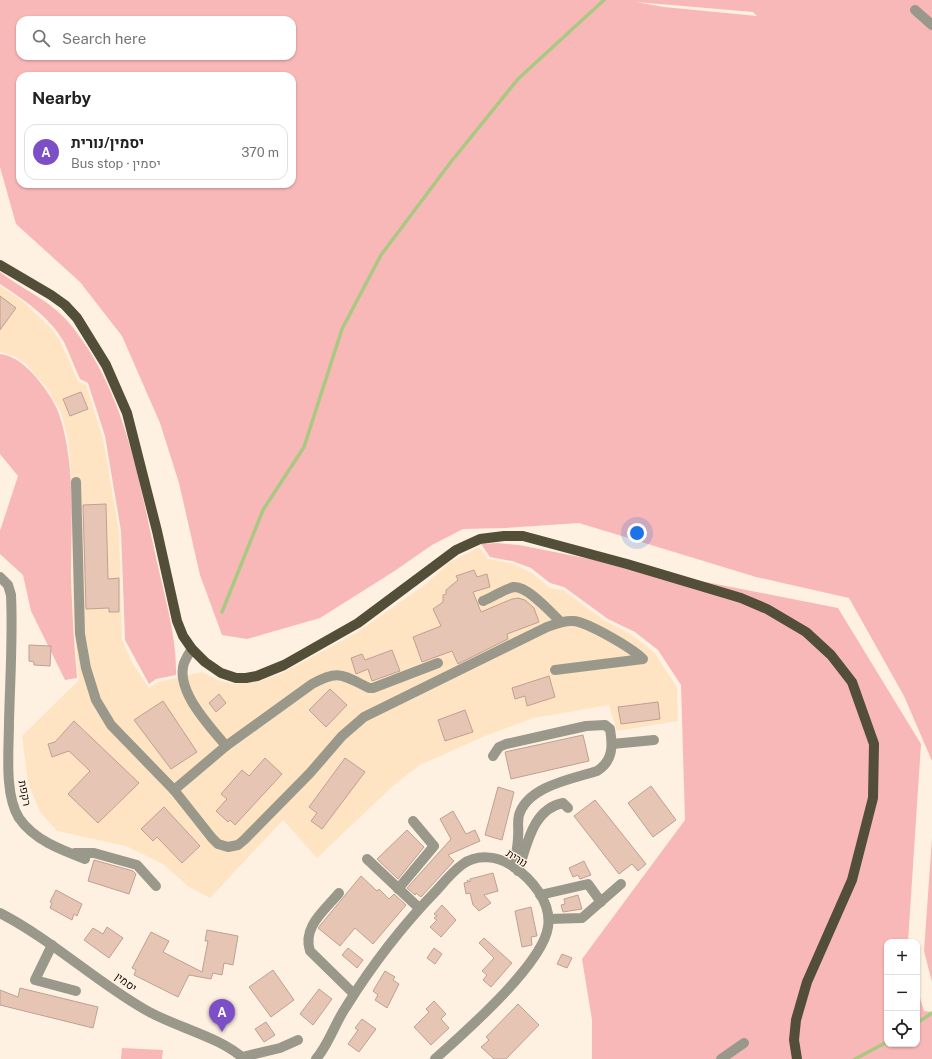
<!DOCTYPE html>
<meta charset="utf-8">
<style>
:root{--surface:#fff;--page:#f6f6f6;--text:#222;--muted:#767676;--line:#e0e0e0;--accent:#7d4fc7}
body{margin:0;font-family:"Public Sans",Heebo,sans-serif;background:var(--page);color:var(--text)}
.controls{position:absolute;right:12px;bottom:12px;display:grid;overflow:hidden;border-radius:8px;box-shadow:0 1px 3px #0004}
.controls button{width:36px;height:36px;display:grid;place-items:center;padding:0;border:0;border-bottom:1px solid var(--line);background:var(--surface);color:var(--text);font:20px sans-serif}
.you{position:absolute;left:637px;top:533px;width:14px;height:14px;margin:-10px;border:3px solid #fff;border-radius:50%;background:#1a73e8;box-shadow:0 0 0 6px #1a73e833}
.badge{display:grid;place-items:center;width:26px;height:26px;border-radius:50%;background:var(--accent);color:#fff;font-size:13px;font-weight:700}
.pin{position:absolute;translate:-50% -33px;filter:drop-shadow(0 1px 2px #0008)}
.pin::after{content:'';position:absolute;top:21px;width:14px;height:12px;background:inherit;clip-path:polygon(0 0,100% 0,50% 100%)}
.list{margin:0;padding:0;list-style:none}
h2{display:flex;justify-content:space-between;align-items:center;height:52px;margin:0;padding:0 16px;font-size:17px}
h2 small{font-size:13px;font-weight:400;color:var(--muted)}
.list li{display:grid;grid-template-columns:26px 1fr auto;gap:12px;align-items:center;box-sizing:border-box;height:56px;margin:0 8px 8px;padding:0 8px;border:1px solid var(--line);border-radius:12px}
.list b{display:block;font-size:15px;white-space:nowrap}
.list p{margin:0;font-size:13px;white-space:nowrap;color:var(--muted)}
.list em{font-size:13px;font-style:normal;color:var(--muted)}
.icon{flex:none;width:22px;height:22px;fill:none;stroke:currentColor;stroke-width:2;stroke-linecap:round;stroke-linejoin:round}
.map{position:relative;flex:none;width:932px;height:1059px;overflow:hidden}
.search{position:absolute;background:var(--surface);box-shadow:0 1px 3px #0004;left:16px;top:16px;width:280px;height:44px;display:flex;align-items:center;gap:10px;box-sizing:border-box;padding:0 14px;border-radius:12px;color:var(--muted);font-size:15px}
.panel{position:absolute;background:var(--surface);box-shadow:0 1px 3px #0004;left:16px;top:72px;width:280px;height:116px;border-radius:12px}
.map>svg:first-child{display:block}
.built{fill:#fee4c2}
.green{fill:#f8b8b7;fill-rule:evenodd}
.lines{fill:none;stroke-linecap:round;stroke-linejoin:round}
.stream{stroke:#a9c982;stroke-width:3.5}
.building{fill:#e6c5b5;stroke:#bfa091}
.minor{stroke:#9a988a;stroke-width:10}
.major{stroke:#524e37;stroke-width:10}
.labels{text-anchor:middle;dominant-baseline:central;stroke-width:3;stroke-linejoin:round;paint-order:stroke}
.street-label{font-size:11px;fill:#110b03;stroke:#fef1e1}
</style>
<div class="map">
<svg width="932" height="1059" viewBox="0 0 932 1059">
<rect width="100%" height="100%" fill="#fef1e1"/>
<!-- built -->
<polygon class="built" points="0,286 22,301 52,329 61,343 78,381 86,385 103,439 119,532 122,640 133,664 149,688 158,682 202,672 218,680 235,684 260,681 284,672 356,633 426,584 450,562 479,547 488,559 514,564 532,573 550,588 563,590 605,621 629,633 654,652 677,687 678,721 617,731 609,705 534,718 485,736 420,765 394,785 317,858 283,820 210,898 189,887 163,864 126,846 57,831 40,812 28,783 22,736 79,680 73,615 71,471 68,439 61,412 47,388 26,364 14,356 0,352"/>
<!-- green -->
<g class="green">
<path d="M 0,0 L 932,0 L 932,761 L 904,696 L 849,598 L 756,577 L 579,523 L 505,528 L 463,529 L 432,545 L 393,572 L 320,618 L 247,639 L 222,635 L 200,575 L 179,483 L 160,423 L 122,336 L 80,282 L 16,224 L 0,167 ZM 636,2 L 753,12 L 757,16 L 664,7 ZM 20,20 L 292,20 L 292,56 L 20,56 ZM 20,76 L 292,76 L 292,184 L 20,184 Z"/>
<path d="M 0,272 C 27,293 52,300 74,329 C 126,395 139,482 157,562 C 165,599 177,637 176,675 L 156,679 L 149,684 L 125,640 L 121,531 L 105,436 L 88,383 L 80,379 C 74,367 70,354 64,342 C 49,316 24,300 0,284 Z"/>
<path d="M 0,354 C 15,356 25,365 35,376 C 44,387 54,400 59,414 C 76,464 71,525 71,577 C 72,611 74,644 77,678 L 65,680 L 31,611 L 23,575 L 0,554 L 0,531 L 18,476 L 0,454 Z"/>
<polygon points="498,543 519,545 838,608 921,744 908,942 887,942 887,1044 917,1044 917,988 924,1011 932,1012 932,1059 592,1059 592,1020 582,959 685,820 681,685 658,650 635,632 608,619 564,587 550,583 531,568 512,561 490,557 481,544"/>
<polygon points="932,838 932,982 924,951"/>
<polygon points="122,1048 163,1050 162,1059 121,1059"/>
</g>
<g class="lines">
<!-- stream -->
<g class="stream">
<polyline points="222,612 263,510 304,447 342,329 381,255 450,163 518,79 604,0"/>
<polyline points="917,1023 932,1013"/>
<polyline points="855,1059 887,1042"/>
</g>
</g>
<!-- building -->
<g class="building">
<polygon points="0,296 16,308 0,330"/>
<polygon points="81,392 88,409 70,416 63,399"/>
<polygon points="106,504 108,579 119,578 119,612 109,612 109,608 86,609 83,505"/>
<polygon points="474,570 477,577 487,574 490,587 473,592 481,612 512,599 518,598 525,600 534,608 539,622 507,634 508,639 458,664 452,651 422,662 413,637 441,626 433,609 443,602 443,595 446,594 446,590 458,580 456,576"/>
<polygon points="29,645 51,646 50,666 34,665 34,662 29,661"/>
<polygon points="392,650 400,671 372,681 368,669 356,674 351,658 362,654 365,660"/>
<polygon points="549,676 555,697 527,706 525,696 515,699 512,688"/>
<polygon points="330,689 347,705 326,727 309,710"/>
<polygon points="219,694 226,703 216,712 209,703"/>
<polygon points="163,701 197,752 171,769 134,720"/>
<polygon points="658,702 660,719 621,724 618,707"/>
<polygon points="465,710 473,732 445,741 438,720"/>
<polygon points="74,721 139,783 98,823 68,794 90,771 69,751 52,757 48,744 55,742"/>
<polygon points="583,735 589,761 511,779 505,752"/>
<polygon points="265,758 282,774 235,825 230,820 228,822 216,811 227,799 221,794 242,770 249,776"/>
<polygon points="345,758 365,772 322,829 311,821 317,813 309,807"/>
<polygon points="651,786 676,820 653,837 628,803"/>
<polygon points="498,787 514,792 502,840 485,835"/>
<polygon points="595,800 646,864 638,871 632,864 619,874 574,816"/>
<polygon points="164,807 200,846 182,863 157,837 153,841 141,829"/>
<polygon points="453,811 466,834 475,830 480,841 448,855 454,861 421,897 416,893 415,895 407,888 451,839 440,819"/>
<polygon points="407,830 424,847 398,879 377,859"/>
<polygon points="94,860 133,871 136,874 129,894 88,881"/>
<polygon points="584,861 591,875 580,879 578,875 573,877 569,868"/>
<polygon points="493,873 498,891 484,895 491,903 479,911 473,905 470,893 466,894 464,883 468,882 467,880 470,882 470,879"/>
<polygon points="361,876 377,891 379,889 389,899 394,894 406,905 373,944 355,928 340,946 318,928"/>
<polygon points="56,890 82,904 77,916 74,914 72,920 50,908 52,903 50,902"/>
<polygon points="578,895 582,909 563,912 561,905 565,904 564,899"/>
<polygon points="442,905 456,920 441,937 430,927 437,920 434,918 437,916 434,914"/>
<polygon points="531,907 537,936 531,937 532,945 522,947 515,911"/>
<polygon points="107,927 123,938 109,958 84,940 93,928 103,934"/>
<polygon points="207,930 238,936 233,965 224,963 222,975 213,973 211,979 189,975 178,997 134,975 136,970 132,968 151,932 169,941 163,952 202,972 208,941 205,941"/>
<polygon points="484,938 512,963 491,987 483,980 487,975 482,971 494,958 479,943"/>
<polygon points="348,948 363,960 357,968 342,955"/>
<polygon points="434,948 442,954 435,964 427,958"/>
<polygon points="562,954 572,958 567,968 557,964"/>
<polygon points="273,970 294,1000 271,1017 249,987"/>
<polygon points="385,971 395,977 393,980 399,984 387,1008 375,1000 378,995 373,991"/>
<polygon points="20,988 98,1007 93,1028 0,1005 0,990 18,997"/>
<polygon points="319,989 332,999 313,1025 300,1014"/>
<polygon points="434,1001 446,1014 441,1019 449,1028 431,1045 414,1027 429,1012 426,1009"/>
<polygon points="518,1004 539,1025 506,1059 494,1059 481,1047 489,1040 486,1037"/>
<polygon points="362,1019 376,1029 359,1052 348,1044 358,1030 355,1028"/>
<polygon points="266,1022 275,1035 264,1042 255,1029"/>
</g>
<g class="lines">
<!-- minor -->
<g class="minor">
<polyline points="915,10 932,25"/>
<path d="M 76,482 L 80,634 L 86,668 L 96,700 L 111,725 L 174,790 L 212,838 L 218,844 L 228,847 L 238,845 L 244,840 L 310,773 L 342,736 L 364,717 L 547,627 C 555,624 564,620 574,621 C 589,623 632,648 643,659 L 555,670"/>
<path d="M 0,577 L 8,585 L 11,595 C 13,637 10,680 9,722 C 9,750 4,794 19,818 C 34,840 61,850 85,859"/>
<path d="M 483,601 C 493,597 504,589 514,587 C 528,586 551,613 561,622"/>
<path d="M 192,649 C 189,653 186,658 184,663 C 175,691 210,726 226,746"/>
<polyline points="612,744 654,740"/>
<path d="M 493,756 L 499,747 L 506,744 L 586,726 L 605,725 L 610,729 C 613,746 613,761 597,771 C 572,779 528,786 519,815 C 517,822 519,829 518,837 C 518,847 515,857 514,867"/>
<path d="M 174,790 L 226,746 L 312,684 C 339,669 342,675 369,688 L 373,688 L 438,663"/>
<polyline points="75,853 94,853 137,865 156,886"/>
<polyline points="367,859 419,908"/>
<path d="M 518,871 C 527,846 532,809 563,803 L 568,808"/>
<polyline points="398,889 434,846 413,821"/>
<path d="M 339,893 C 325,910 302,927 310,951 L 354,994"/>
<polyline points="540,895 588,884 601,902"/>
<path d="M 0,913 C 52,940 94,980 144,1009 C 174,1027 219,1036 244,1059"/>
<polyline points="549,919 582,918 621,884"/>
<polyline points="52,945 35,980 76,991"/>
<polyline points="242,1057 280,1048 298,1040"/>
<path d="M 316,1059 C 329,1044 335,1023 346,1007 C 372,965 403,925 437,890 C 445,881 453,871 463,864 C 477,854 497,856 511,865 C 531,878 552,902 548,927 C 543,964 464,1033 435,1059"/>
<polyline points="721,1059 744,1043"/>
</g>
<!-- major -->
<polyline class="major" points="0,265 51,295 65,305 77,318 106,365 127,413 157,531 177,621 183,636 192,649 205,662 221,673 236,678 246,678 257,676 284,665 358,623 456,550 480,539 504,536 523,536 627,564 741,598 767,609 806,632 831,655 852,682 874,744 873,798 852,880 807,982 796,1020 794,1040 797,1059"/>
</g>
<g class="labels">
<!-- street labels -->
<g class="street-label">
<text transform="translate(25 793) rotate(79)">רקפת</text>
<text transform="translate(517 858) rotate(33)">נורית</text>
<text transform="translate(126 982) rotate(36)">יסמין</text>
</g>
</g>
</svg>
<div class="controls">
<button>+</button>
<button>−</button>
<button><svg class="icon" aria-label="locate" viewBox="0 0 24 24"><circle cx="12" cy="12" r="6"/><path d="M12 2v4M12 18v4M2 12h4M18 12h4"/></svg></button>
</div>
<div class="you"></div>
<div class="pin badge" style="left:222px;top:1032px">A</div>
<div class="search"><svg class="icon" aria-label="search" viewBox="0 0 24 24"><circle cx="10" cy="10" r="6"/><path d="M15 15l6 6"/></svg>Search here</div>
<section class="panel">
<h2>Nearby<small></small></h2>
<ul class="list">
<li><span class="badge">A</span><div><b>יסמין/נורית</b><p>Bus stop · יסמין</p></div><em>370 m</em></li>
</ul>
</section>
</div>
